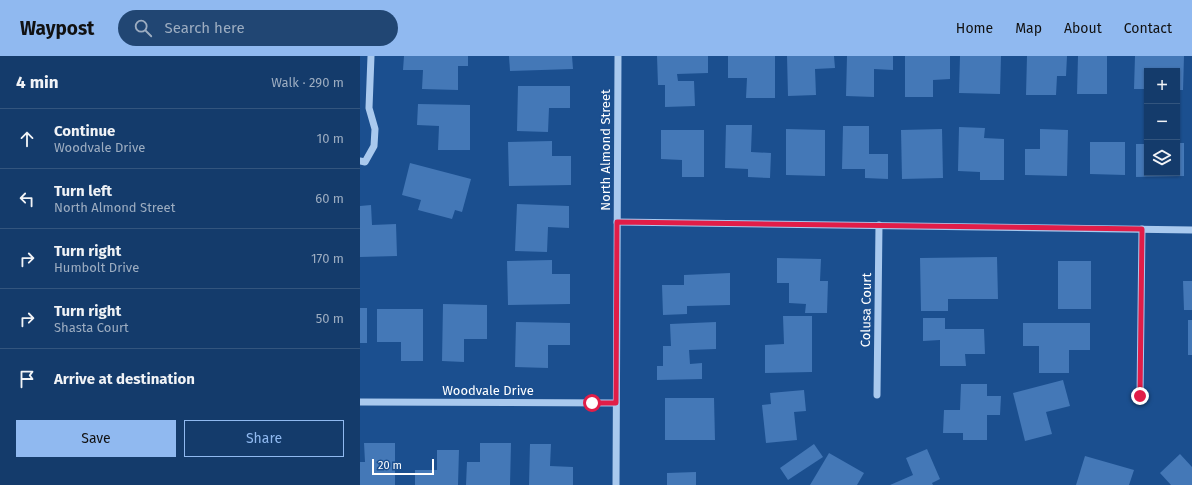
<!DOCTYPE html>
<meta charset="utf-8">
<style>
:root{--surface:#143b6b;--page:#214673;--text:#f1f3f6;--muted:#9dadc1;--line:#33557e;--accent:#90b9f0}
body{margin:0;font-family:"Fira Sans",sans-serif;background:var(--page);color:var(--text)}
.controls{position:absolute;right:12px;top:12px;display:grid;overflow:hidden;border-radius:0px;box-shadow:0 1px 3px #0004}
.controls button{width:36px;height:36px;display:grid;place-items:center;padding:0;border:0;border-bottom:1px solid var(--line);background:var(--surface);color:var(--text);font:20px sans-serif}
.scale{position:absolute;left:12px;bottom:10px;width:62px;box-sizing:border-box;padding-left:4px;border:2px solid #fff;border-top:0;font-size:11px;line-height:14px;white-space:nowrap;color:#fff;-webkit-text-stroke:3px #1b4f8f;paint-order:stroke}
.stop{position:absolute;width:12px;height:12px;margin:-9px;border:3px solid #e11d48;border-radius:50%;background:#fff}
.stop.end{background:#e11d48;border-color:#fff;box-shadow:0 1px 4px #0008}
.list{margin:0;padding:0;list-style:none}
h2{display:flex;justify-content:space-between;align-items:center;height:52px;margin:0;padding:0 16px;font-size:17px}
h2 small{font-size:13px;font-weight:400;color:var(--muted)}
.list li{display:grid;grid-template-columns:26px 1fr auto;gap:12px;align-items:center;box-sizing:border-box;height:60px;padding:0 16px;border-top:1px solid var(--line)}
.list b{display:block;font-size:15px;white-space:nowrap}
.list p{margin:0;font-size:13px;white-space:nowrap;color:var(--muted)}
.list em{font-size:13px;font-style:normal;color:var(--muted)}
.actions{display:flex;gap:8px;padding:12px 16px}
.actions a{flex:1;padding:9px 0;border:1px solid var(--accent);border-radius:0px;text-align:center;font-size:14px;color:var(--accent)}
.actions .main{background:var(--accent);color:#111}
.icon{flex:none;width:22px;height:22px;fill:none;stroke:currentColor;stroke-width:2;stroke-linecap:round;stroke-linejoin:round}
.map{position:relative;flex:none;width:832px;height:429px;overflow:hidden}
header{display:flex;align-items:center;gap:24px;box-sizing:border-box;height:56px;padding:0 20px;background:var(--accent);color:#111}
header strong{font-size:19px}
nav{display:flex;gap:22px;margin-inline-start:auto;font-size:14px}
.search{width:280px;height:36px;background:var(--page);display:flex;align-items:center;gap:10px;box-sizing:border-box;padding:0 14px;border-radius:22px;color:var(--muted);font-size:15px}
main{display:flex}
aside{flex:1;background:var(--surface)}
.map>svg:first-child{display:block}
.building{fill:#4478b7}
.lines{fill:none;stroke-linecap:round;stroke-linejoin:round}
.minor{stroke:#a9c9ee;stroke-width:7}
.route{stroke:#e11d48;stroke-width:5}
.labels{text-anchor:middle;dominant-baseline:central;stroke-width:4;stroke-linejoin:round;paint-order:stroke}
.street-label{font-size:13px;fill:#fff;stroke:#1b4f8f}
</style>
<header>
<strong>Waypost</strong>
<div class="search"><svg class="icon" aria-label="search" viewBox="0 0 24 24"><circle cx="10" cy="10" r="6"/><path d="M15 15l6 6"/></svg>Search here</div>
<nav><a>Home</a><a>Map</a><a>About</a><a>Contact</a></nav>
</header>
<main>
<aside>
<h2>4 min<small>Walk · 290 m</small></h2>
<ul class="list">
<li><svg class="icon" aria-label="ahead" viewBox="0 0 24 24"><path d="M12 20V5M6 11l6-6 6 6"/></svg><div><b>Continue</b><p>Woodvale Drive</p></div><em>10 m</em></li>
<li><svg class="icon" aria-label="left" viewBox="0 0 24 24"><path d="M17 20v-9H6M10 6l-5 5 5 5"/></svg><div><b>Turn left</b><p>North Almond Street</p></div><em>60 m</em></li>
<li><svg class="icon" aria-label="right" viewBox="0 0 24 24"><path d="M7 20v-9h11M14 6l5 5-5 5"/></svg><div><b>Turn right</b><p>Humbolt Drive</p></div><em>170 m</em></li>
<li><svg class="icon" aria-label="right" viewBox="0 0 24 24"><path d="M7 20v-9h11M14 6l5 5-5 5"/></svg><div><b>Turn right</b><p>Shasta Court</p></div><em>50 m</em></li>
<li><svg class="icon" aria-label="arrive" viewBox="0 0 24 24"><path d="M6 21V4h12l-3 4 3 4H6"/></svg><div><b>Arrive at destination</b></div></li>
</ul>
<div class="actions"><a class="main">Save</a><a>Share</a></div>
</aside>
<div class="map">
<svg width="832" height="429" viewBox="0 0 832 429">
<rect width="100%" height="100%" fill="#1b4f8f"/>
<!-- building -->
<g class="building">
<polygon points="44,0 108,0 108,10 98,10 98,34 62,33 63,14 43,14"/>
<polygon points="149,0 212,0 213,13 150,15"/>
<polygon points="297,0 348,0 348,17 317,18 318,25 334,25 335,50 305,51 305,29 298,29"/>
<polygon points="368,0 415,0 415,42 386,42 387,22 368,22"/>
<polygon points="427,0 474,0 475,12 455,13 456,39 428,40"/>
<polygon points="487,0 533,0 533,14 514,13 514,41 486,40"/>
<polygon points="545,0 590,0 590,23 573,24 573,41 545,41"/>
<polygon points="600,0 641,0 640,38 599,37"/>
<polygon points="667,0 707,0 706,20 697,20 696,39 666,39"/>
<polygon points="718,0 747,0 747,38 717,38"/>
<polygon points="775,0 824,0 823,34 817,34 817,15 787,15 787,33 774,33"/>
<polygon points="158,30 210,30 210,52 189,52 188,76 157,75"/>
<polygon points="58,48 110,49 110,94 78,94 79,70 57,69"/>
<polygon points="366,69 392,69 391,96 411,97 410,122 388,121 388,113 365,112"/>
<polygon points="483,70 509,70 509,98 528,98 528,123 505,122 505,113 482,113"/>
<polygon points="599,71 625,72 624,82 644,83 644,124 620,124 620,116 598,115"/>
<polygon points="426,73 465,74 465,120 426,119"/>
<polygon points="582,73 583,122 542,123 541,74"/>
<polygon points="680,73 708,74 707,120 665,119 665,93 680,93"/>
<polygon points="301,74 344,74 344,121 322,121 322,104 301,103"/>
<polygon points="192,85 192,100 211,100 211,129 149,130 148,86"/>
<polygon points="730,86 765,86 765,119 730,118"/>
<polygon points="817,87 824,87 824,120 776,121 776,88 787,88 787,117 817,117"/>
<polygon points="50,107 111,123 102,156 95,154 92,163 58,154 61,144 42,139"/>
<polygon points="157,148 209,150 209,172 188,171 187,196 155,195"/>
<polygon points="11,149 12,169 36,168 37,200 0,201 0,150"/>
<polygon points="637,201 638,243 588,243 588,255 561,255 560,202"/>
<polygon points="417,202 461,203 460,225 468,225 467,257 445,257 446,248 429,247 429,227 417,227"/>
<polygon points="192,204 192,218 210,218 210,248 148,249 147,205"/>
<rect x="698" y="205" width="33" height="48"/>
<polygon points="370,217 370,249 327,250 327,258 303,259 302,229 324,229 324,219"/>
<polygon points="823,225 832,225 832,254 824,254"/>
<polygon points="83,248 127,249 127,283 104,283 104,306 82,305"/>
<rect x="0" y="252" width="7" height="35"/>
<polygon points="17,253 63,253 63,305 41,305 41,286 17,286"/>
<polygon points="423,260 452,260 452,316 405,317 405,289 424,288"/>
<polygon points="563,262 585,262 585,273 624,273 625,298 605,298 606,310 580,310 580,284 563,285"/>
<rect x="828" y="264" width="4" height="35"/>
<polygon points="156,266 210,267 210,289 188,289 188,312 155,311"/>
<polygon points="356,266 356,293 329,294 330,308 342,307 342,323 297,324 297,310 303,310 303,290 311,290 310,268"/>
<polygon points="663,267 730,267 730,294 709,294 709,317 679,317 679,290 663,290"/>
<polygon points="703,324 710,350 686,356 692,378 665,385 653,337"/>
<polygon points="601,328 627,328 627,340 641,340 640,359 627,359 627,384 603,384 603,377 583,377 584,354 600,354"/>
<polygon points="444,334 446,355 434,356 437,384 406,387 402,349 411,348 410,337"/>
<polygon points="305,342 354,342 355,384 305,384"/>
<polygon points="4,387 35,387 35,429 0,429 0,406 5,406"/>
<polygon points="120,387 151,387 150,429 106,429 107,406 120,406"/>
<polygon points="170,388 191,388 190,410 213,411 213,429 169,429"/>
<polygon points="454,388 463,401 428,424 420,412"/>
<polygon points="567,393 580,423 572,427 573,429 530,429 553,419 546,402"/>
<polygon points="77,394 99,394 98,429 55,429 55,414 77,414"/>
<polygon points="469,397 504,417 497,429 450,429"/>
<polygon points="820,398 832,411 832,429 811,429 800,417"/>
<polygon points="725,400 774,414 769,429 716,429"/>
<polygon points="336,416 336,429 307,429 307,417"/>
</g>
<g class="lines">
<!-- minor -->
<g class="minor">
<polyline points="0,105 5,106 14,90 15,73 9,52 11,0"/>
<polyline points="257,166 832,174"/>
<polyline points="517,339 519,169"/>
<polyline points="780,340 782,173"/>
<polyline points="0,346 256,347"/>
<polyline points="256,429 258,0"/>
</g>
</g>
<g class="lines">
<!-- route -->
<polyline class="route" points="232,347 256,347 257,166 782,173 780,340"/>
</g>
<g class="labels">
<!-- street labels -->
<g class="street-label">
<text transform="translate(245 94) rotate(-90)">North Almond Street</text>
<text transform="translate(506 254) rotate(-89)">Colusa Court</text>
<text x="128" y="334">Woodvale Drive</text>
</g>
</g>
</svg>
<div class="controls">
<button>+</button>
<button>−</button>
<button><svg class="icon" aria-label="layers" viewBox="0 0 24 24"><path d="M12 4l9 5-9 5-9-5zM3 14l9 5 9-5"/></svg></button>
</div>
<div class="scale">20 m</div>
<div class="stop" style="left:232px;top:347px"></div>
<div class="stop end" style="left:780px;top:340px"></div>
</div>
</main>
